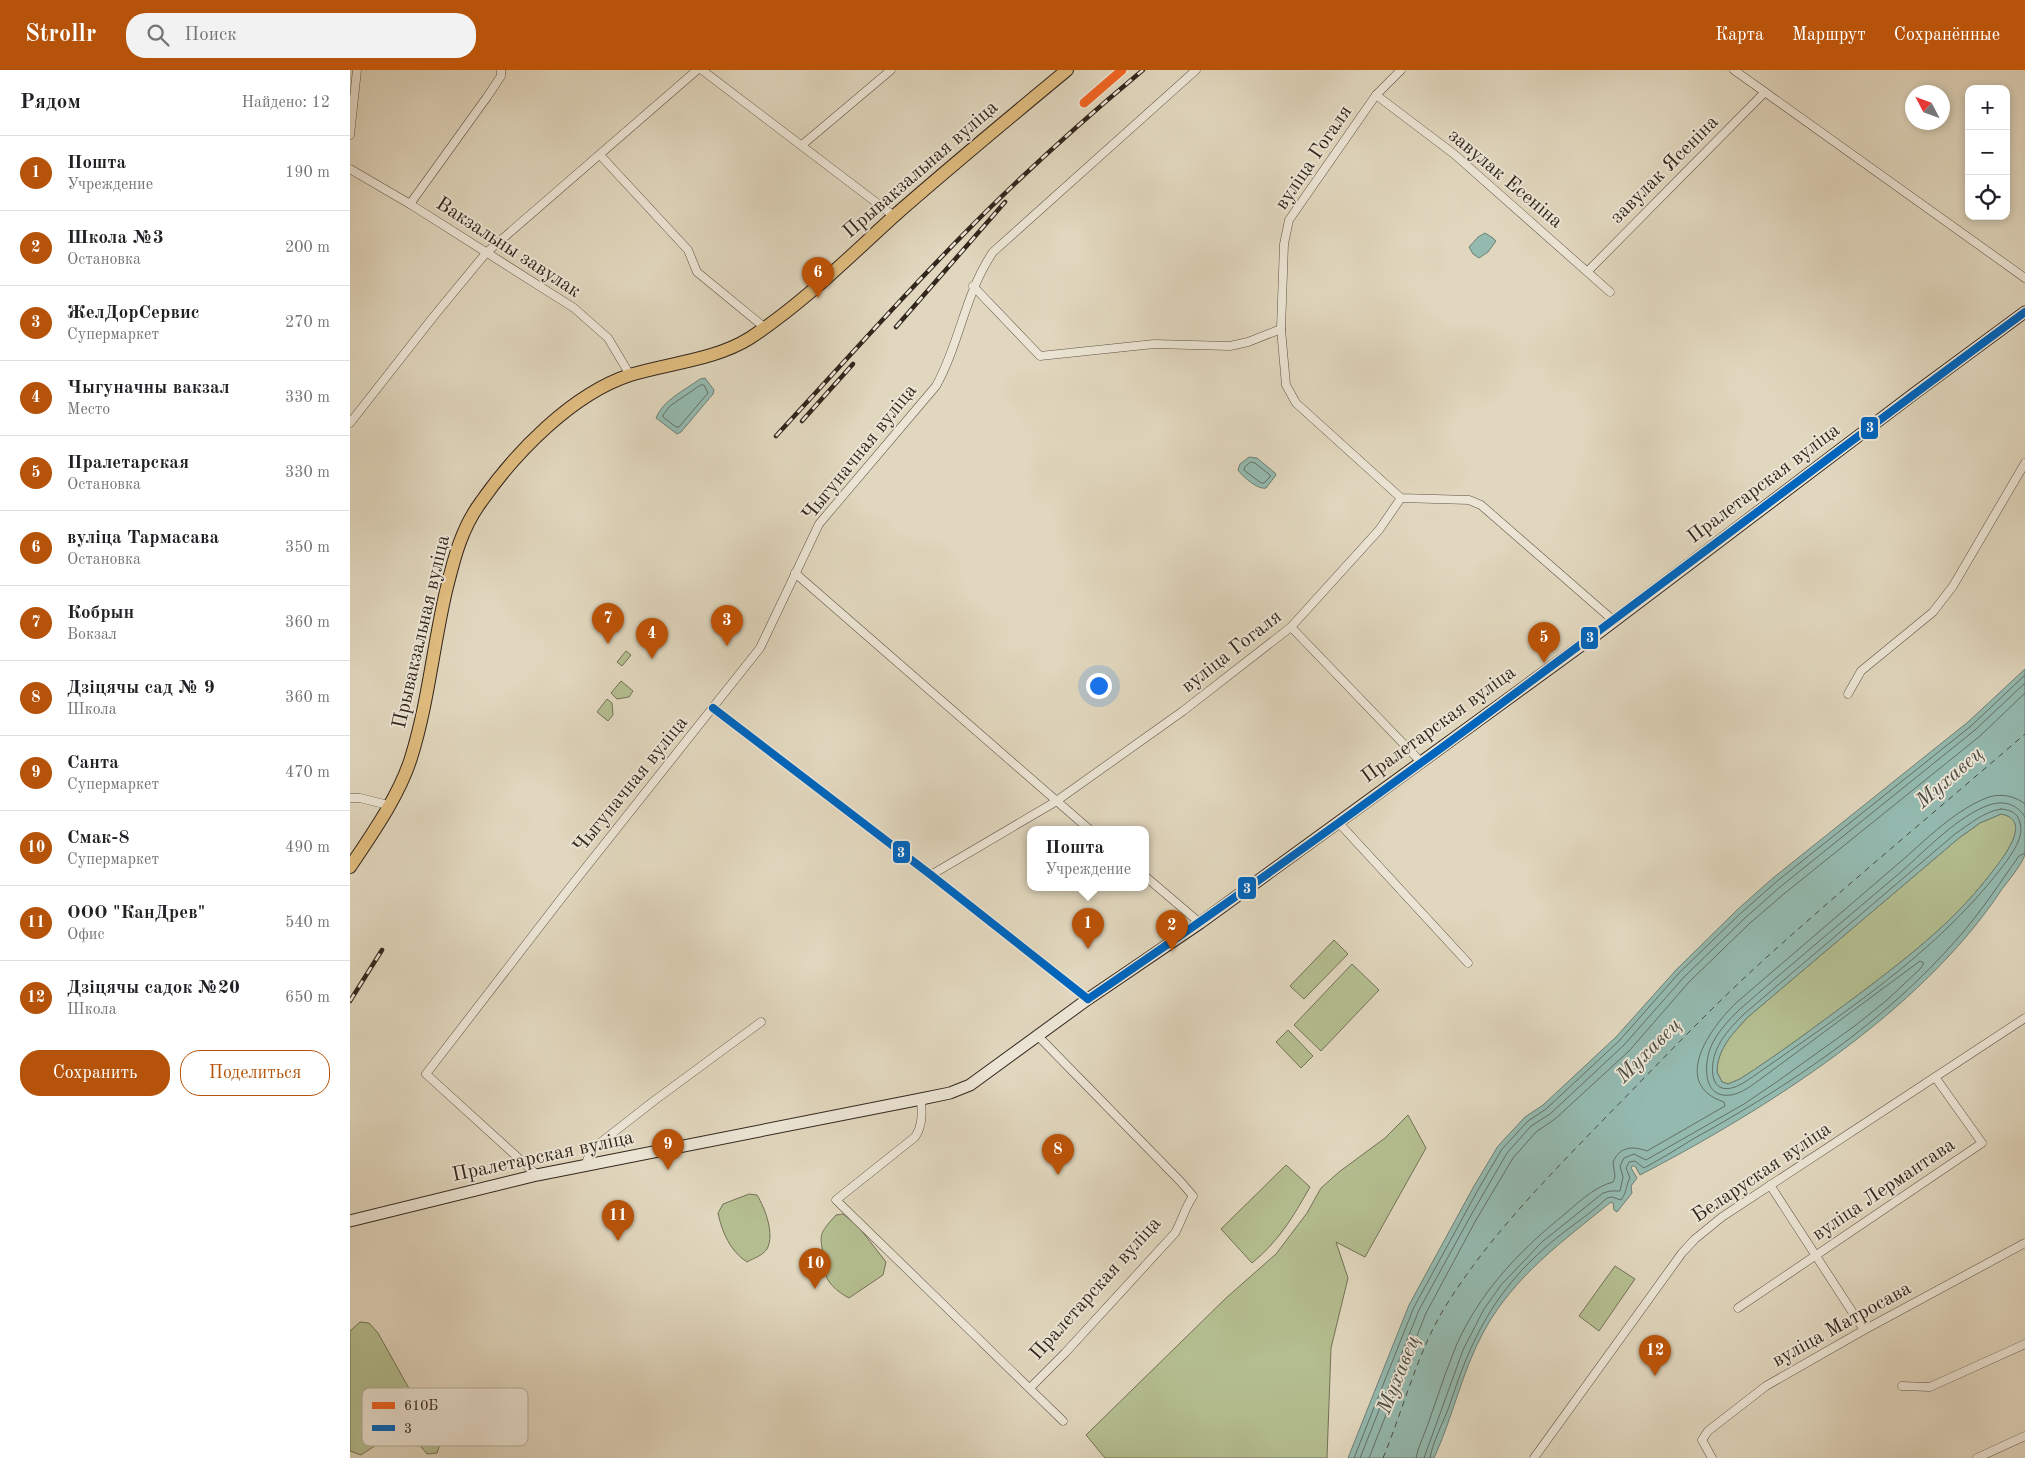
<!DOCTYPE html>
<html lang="ru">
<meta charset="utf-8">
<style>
:root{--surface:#fff;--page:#f2f2f2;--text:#202124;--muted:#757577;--line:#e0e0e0;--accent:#b45309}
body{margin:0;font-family:"Old Standard TT",serif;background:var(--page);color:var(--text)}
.controls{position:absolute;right:15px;top:15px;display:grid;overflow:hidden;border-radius:10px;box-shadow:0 2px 8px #0003}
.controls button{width:45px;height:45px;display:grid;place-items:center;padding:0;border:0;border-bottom:1px solid var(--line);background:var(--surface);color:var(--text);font:25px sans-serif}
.compass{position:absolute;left:1555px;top:15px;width:45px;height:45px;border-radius:50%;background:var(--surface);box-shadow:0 2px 8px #0003;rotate:311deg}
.you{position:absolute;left:748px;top:615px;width:18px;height:18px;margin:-12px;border:4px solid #fff;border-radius:50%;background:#1a73e8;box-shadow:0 0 0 8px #1a73e833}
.badge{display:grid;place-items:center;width:32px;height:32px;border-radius:50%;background:var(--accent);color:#fff;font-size:16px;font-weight:700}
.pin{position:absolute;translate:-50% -41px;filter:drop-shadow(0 1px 2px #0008)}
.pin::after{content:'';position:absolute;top:26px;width:18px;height:15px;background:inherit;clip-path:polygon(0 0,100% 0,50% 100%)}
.popup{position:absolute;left:677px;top:756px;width:122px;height:65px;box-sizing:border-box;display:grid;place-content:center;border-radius:10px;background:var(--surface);filter:drop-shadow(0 1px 4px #0005);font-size:16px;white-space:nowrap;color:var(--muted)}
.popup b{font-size:19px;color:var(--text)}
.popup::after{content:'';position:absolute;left:50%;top:100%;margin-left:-10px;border:10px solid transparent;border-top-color:var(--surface)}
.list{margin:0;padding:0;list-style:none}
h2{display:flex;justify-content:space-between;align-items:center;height:65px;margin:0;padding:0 20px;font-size:21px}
h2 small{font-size:16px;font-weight:400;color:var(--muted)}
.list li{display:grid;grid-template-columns:32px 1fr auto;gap:15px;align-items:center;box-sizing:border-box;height:75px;padding:0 20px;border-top:1px solid var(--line)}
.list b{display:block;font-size:19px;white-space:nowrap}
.list p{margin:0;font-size:16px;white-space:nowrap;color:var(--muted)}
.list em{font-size:16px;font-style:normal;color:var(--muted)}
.actions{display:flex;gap:10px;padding:15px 20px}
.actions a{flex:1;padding:11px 0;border:1px solid var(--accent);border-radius:20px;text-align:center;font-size:18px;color:var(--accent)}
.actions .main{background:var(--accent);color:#fff}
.icon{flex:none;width:28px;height:28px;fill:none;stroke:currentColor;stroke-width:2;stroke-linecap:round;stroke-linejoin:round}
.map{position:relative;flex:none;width:1675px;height:1388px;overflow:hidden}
header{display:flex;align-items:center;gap:30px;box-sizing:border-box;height:70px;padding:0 25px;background:var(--accent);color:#fff}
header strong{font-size:24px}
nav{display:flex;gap:28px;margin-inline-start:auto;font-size:18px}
.search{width:350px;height:45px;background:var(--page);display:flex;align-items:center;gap:12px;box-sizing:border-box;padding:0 18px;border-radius:20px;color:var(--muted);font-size:19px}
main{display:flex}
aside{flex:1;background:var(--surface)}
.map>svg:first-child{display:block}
.green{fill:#b4be90;stroke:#737256}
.water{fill:#94bab0;stroke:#6d7f75;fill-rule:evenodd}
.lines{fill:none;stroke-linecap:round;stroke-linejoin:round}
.shore{stroke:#637066;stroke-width:1}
.ferry{stroke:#4a4b42;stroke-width:1;stroke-dasharray:6 5;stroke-linecap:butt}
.street-casing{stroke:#5e5245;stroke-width:9}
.secondary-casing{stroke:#32261d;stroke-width:13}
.primary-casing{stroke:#32261d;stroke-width:14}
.street{stroke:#ece5d5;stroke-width:8}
.secondary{stroke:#ece5d5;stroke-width:11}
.primary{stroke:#e0bc7f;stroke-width:12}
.rail-casing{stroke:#32261d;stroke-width:4.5}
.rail{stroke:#ece5d5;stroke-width:2.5;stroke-dasharray:8;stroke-linecap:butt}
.bus-1-casing{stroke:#ece5d5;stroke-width:11}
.bus-1{stroke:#0065bd;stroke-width:8}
.rail-1-casing{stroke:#ece5d5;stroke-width:12}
.rail-1{stroke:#f26522;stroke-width:9}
.labels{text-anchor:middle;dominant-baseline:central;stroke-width:4;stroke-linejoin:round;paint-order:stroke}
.street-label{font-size:20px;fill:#32261d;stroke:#ece5d5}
.water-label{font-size:21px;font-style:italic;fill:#4a4b42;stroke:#ece5d5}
.key{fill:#ece5d5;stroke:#b4ac9e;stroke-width:1}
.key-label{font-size:14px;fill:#32261d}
.line-badge{stroke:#ece5d5;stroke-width:2}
.badge-label{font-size:14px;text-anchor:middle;font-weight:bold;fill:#fff}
</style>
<header>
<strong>Strollr</strong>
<div class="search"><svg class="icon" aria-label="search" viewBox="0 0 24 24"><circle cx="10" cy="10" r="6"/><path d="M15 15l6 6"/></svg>Поиск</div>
<nav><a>Карта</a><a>Маршрут</a><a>Сохранённые</a></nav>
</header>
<main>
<aside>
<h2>Рядом<small>Найдено: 12</small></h2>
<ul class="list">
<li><span class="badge">1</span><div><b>Пошта</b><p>Учреждение</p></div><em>190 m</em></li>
<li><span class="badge">2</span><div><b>Школа №3</b><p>Остановка</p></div><em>200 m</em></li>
<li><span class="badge">3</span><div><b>ЖелДорСервис</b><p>Супермаркет</p></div><em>270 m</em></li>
<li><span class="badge">4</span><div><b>Чыгуначны вакзал</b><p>Место</p></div><em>330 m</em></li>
<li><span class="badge">5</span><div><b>Пралетарская</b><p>Остановка</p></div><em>330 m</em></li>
<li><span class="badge">6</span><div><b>вуліца Тармасава</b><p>Остановка</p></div><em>350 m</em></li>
<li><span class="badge">7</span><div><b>Кобрын</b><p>Вокзал</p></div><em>360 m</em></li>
<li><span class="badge">8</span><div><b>Дзіцячы сад № 9</b><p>Школа</p></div><em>360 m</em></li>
<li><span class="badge">9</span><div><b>Санта</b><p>Супермаркет</p></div><em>470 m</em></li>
<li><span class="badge">10</span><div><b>Смак-8</b><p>Супермаркет</p></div><em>490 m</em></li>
<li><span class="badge">11</span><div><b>ООО &quot;КанДрев&quot;</b><p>Офис</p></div><em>540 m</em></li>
<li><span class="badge">12</span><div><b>Дзіцячы садок №20</b><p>Школа</p></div><em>650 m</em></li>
</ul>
<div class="actions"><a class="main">Сохранить</a><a>Поделиться</a></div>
</aside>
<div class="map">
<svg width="1675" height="1388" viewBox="0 0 1675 1388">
<rect width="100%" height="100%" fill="#e1d7be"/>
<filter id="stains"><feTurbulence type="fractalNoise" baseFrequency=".004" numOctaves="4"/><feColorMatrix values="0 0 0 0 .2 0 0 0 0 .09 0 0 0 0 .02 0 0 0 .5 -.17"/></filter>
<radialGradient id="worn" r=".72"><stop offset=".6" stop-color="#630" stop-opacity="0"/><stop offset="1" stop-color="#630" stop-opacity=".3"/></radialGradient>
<!-- green -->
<g class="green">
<polygon points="276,581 281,585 272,596 267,592"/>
<polygon points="271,611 283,621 279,627 267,629 261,623"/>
<polygon points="257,629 262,633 263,645 258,651 247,642"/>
<path d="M 1651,744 C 1668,747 1668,759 1662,772 C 1656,785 1647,796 1639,806 C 1601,855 1553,891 1504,928 C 1466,956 1429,984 1390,1009 L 1378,1014 L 1372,1012 L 1367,1002 C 1367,979 1383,963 1398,947 L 1609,768 L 1630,753 Z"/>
<polygon points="984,870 998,884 954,929 940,916"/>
<polygon points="1002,894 1029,920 971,981 944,955"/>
<polygon points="938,960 963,986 951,998 926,972"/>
<polygon points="1058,1045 1076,1078 1015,1187 986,1172 998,1208 981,1278 977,1388 755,1388 736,1365 876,1228 926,1184 957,1143 971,1118 989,1102 1035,1068"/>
<path d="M 936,1095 L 960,1117 C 943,1147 929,1171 902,1193 L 871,1159 Z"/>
<path d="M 399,1124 L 407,1125 C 415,1138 425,1164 417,1179 C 412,1186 404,1188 397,1192 C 380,1181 372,1162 368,1143 L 373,1134 Z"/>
<path d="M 493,1144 L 508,1156 L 536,1192 L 533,1205 L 499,1228 C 488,1222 476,1213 474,1199 C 474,1195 475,1191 474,1187 C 469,1164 469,1164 486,1145 Z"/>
<polygon points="1265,1196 1285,1209 1249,1261 1229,1246"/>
<polygon points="10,1252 19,1253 28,1263 90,1374 87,1383 77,1384 65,1369 47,1361 11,1385 0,1381 0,1261"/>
</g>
<!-- water -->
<g class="water">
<polygon points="1135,163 1143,168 1146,171 1138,182 1129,188 1123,184 1119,177 1128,167"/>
<path d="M 355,308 L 364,320 L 363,324 L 331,362 L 327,364 L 306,348 C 313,330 335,320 350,309 Z"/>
<path d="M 899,387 L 907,388 L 925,403 L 926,405 L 916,418 C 908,420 893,407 888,400 L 890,394 Z"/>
<path d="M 1675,599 C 1675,643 1675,687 1675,731 C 1675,746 1675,771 1675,784 C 1673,794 1656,813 1650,822 C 1570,942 1417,1039 1290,1105 L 1285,1096 L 1282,1096 L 1281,1098 L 1287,1108 L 1281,1116 L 1282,1123 L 1267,1142 L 1264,1140 L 1263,1133 L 1261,1132 C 1213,1171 1164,1206 1134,1261 C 1112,1301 1103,1347 1084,1388 L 998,1388 L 1059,1235 L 1124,1116 L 1148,1076 L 1175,1047 L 1193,1035 L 1266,967 L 1326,900 L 1388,839 L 1423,808 L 1618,652 ZM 1651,744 C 1668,747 1668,759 1662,772 C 1656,785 1647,795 1639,806 C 1601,855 1553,891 1504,928 C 1466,956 1429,984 1390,1009 L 1378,1014 L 1372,1012 L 1367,1002 C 1367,979 1383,963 1398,947 L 1609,768 L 1630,753 Z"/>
</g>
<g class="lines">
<!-- shore -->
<g class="shore">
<polygon points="351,315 354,315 358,323 329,357 326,357 313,347 313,345 320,336"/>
<polygon points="901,392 905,393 920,405 920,407 914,413 911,413 894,400 895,397"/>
<path d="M 1651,739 C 1661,740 1668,743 1670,753 C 1675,769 1658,789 1649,801 C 1584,884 1494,943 1408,1003 C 1401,1008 1393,1014 1385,1017 C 1359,1026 1360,996 1366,981 C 1372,966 1383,955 1394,944 L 1605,764 C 1620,754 1633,742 1651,739 Z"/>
<polyline points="1004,1388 1064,1237 1129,1118 1152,1079 1178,1051 1196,1039 1269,971 1329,903 1391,843 1426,812 1621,656 1675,605"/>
<polyline points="1010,1388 1069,1240 1120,1147 1157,1083 1181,1056 1200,1044 1274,975 1334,907 1395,848 1430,817 1625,660 1675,613"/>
<polyline points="1019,1388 1076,1243 1126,1150 1163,1088 1186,1062 1205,1049 1279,981 1339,912 1400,853 1435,823 1630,666 1675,623"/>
<path d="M 1066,1388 L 1068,1380 C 1082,1346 1092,1310 1106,1276 C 1129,1224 1166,1184 1210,1148 C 1226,1135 1243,1117 1263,1112 L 1265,1107 L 1263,1092 C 1270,1076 1283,1076 1297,1081 L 1375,1036 L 1374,1032 C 1320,1014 1360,958 1386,933 C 1438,888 1490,844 1542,799 C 1571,775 1600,743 1636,728 C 1649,723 1664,725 1675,734"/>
<path d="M 1074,1388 L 1113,1280 L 1134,1239 L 1151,1215 L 1192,1172 L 1253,1123 L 1260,1121 L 1270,1121 L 1273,1107 L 1270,1096 L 1274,1088 L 1284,1084 L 1296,1090 L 1394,1034 L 1428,1011 L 1506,955 L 1537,930 L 1570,899 L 1574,893 L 1570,891 L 1412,1008 C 1402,1015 1393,1023 1381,1025 C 1353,1029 1354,996 1360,979 C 1366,963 1379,950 1390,939 C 1444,892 1498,847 1552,801 C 1577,779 1608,746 1639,735 C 1654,730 1667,734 1675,747"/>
<path d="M 1080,1388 C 1082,1373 1095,1349 1100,1334 C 1121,1269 1144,1222 1197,1176 C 1216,1159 1238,1146 1257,1128 L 1262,1127 L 1271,1130 C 1278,1120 1275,1117 1280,1108 L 1276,1098 L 1279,1092 L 1285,1091 L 1294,1098 C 1311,1089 1327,1079 1343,1069 C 1439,1016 1535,952 1608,868 C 1631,842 1649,814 1669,786 L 1675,783"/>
</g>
<!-- ferry -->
<path class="ferry" d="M 1033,1388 C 1053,1340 1066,1287 1092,1242 C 1136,1169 1198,1107 1257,1046 C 1306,996 1355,944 1407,896 C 1494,817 1586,741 1675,664"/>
<defs>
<g id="street">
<polyline points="352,0 544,146"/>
<polyline points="1051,0 1026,25 939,150 934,174 931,259 936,315 946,333 1051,428 1119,430 1131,435 1264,551"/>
<polyline points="1384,0 1675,208"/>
<polyline points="1026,25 1104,84 1260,222"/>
<polyline points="0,65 7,0"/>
<polyline points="452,75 541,0"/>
<polyline points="250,85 338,180 347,202 414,257"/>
<polyline points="0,99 60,134 224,238 258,268 280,305"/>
<polyline points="60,134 137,27 151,6 151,0"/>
<polyline points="1238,201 1415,22"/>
<polyline points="623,216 690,286 804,274 880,276 898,272 931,259"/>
<polyline points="0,353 84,246 136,183 347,0"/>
<polyline points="445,503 740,760"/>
<polyline points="941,557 1071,692"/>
<polyline points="1498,624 1511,601 1583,542 1603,516 1675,393"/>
<polyline points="363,638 581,805 738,929"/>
<polyline points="0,728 10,728 38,735"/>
<polyline points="988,752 1118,893"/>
<polyline points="581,805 705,732 833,641 941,557 1029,460 1051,428"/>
<polyline points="796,807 850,853"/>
<path d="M 571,1029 C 572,1043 573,1055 565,1067 L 486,1130 L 713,1351"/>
<polyline points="235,1096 241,1080 305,1030 411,952"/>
<path d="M 187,1105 L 76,1004 L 214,825 L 410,578 L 469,454 L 586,316 C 610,273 615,223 643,182 L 846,0"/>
<polyline points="1420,1115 1514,1260"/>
<polyline points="1388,1238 1632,1073 1585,1007"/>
<polyline points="1552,1316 1580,1317 1675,1274"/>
<path d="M 680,1318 L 715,1283 L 825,1163 C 832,1150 835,1138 843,1126 L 830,1111 L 688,966"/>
<polyline points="1184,1388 1332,1183 1345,1169 1372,1147 1675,948"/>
<polyline points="1362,1388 1352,1370 1358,1361 1416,1316 1514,1260 1675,1173"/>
<polyline points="1627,1388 1675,1366"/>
</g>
<polyline id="secondary" points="0,1151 187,1105 571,1029 600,1023 620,1015 738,929 850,853 1247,564 1565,323 1675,242"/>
<path id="primary" d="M 0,797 C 22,764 49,726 61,688 C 78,634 83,577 96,521 C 104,489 111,459 131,432 C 165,383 222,324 280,305 C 319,293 365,290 400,268 C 452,234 497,189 543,147 C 600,97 659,48 717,0"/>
</defs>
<!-- street casing -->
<use href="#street" class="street-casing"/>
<!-- secondary casing -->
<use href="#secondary" class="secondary-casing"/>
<!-- primary casing -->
<use href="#primary" class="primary-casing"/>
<!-- street -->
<use href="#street" class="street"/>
<!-- secondary -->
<use href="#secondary" class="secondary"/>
<!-- primary -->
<use href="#primary" class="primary"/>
<defs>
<g id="rail">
<polyline points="546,257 655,132"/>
<polyline points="452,351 503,294"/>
<path d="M 426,366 C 485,302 543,237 604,174 C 663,113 727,55 793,0"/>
<polyline points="0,931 32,880"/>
</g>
</defs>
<!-- rail casing -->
<use href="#rail" class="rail-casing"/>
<!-- rail -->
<use href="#rail" class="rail"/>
<defs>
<g id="bus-1">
<polyline points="363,638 581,805 738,929"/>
<path d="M 738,929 C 1059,711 1363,472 1675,242"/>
</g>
</defs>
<!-- bus-1 casing -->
<use href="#bus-1" class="bus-1-casing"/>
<!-- bus-1 -->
<use href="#bus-1" class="bus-1"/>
<defs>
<polyline id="rail-1" points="734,33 772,0"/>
</defs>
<!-- rail-1 casing -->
<use href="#rail-1" class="rail-1-casing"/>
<!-- rail-1 -->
<use href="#rail-1" class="rail-1"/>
</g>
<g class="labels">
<!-- street labels -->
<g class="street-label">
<text transform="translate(964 88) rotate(-56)">вуліца Гогаля</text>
<text transform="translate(571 100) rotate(-41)">Прывакзальная вуліца</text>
<text transform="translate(1315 100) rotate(-45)">завулак Ясеніна</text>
<text transform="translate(1155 109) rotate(40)">завулак Есеніна</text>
<text transform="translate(158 178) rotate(33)">Вакзальны завулак</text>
<text transform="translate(510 383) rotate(-51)">Чыгуначная вуліца</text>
<text transform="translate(1414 414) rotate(-37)">Пралетарская вуліца</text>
<text transform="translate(72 562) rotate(-77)">Прывакзальная вуліца</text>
<text transform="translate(882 582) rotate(-38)">вуліца Гогаля</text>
<text transform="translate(1089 655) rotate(-36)">Пралетарская вуліца</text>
<text transform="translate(281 715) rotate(-51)">Чыгуначная вуліца</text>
<text transform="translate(193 1087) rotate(-12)">Пралетарская вуліца</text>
<text transform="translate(1412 1103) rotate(-34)">Беларуская вуліца</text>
<text transform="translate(1534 1120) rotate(-34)">вуліца Лермантава</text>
<text transform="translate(746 1219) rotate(-48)">Пралетарская вуліца</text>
<text transform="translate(1492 1255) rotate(-29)">вуліца Матросава</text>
</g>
<!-- water labels -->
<g class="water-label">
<text transform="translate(1600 708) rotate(-41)">Мухавец</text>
<text transform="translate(1299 981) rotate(-45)">Мухавец</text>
<text transform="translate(1049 1305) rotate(-68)">Мухавец</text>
</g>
</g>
<!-- legend -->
<rect x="12" y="1318" width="166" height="58" rx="8" class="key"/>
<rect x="22" y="1332" width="23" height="7" fill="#f26522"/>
<rect x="22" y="1355" width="23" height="6" fill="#0065bd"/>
<g class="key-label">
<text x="54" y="1340">610Б</text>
<text x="54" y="1363">3</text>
</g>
<g class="line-badge">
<rect x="1510" y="346" width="19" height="24" rx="5" fill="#0065bd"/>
<rect x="1230" y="556" width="19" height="24" rx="5" fill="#0065bd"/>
<rect x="542" y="770" width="19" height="24" rx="5" fill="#0065bd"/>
<rect x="887" y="806" width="20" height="24" rx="5" fill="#0065bd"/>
</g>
<g class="badge-label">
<text x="1520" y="362">3</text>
<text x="1240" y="572">3</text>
<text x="551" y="787">3</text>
<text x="897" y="823">3</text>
</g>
<rect width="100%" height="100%" filter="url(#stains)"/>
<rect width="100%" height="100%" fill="url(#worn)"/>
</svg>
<div class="controls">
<button>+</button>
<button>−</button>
<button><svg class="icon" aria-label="locate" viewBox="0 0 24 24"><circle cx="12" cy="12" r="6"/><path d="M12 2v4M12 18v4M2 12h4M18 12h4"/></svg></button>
</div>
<svg class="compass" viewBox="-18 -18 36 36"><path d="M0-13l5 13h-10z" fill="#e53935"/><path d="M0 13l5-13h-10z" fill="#757577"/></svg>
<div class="you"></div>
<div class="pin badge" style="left:738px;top:879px">1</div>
<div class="popup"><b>Пошта</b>Учреждение</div>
<div class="pin badge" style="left:822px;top:881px">2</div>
<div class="pin badge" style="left:377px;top:576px">3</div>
<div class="pin badge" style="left:302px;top:589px">4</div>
<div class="pin badge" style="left:1194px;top:593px">5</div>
<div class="pin badge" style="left:468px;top:228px">6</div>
<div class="pin badge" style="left:258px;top:574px">7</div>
<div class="pin badge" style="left:708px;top:1105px">8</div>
<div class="pin badge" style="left:318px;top:1100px">9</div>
<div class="pin badge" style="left:465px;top:1219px">10</div>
<div class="pin badge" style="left:268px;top:1171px">11</div>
<div class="pin badge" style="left:1305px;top:1306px">12</div>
</div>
</main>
